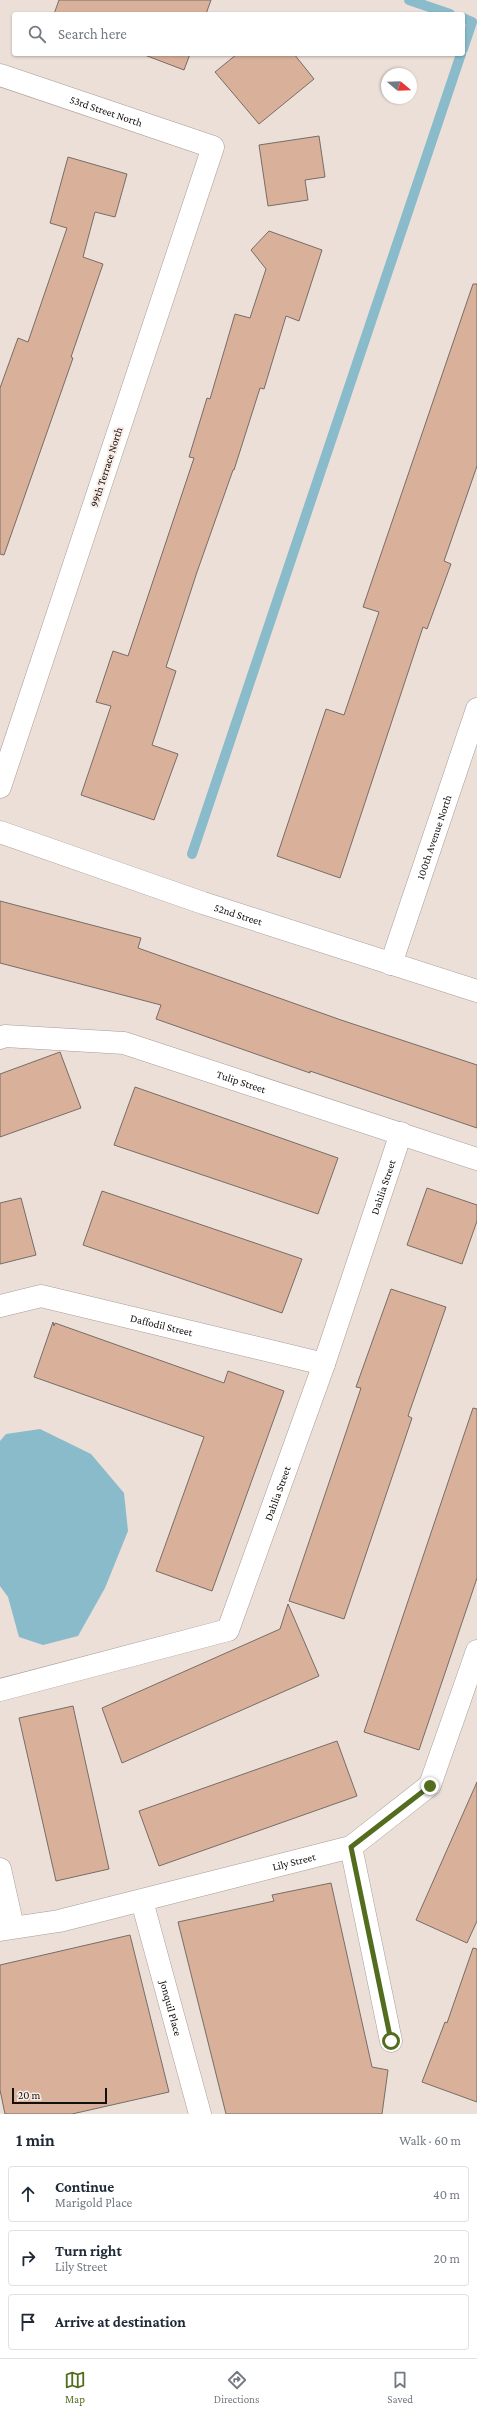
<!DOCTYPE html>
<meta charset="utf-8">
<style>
:root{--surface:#fff;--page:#f6f6f7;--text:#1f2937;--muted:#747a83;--line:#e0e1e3;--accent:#536c1e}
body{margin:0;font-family:"Crimson Pro",serif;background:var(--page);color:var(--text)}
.compass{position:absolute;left:381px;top:68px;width:36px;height:36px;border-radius:50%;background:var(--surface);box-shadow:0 1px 3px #0004;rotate:109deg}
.scale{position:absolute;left:12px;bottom:10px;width:95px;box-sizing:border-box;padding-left:4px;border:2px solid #130f0d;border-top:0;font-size:11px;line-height:14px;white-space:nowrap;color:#130f0d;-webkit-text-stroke:3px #f8ece5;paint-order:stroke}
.stop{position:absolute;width:12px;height:12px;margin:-9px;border:3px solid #536c1e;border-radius:50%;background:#fff}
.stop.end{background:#536c1e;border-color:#fff;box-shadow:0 1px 4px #0008}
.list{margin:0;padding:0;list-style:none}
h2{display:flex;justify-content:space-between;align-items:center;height:52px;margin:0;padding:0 16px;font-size:17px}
h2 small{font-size:13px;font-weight:400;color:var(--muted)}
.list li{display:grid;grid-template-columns:26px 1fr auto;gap:12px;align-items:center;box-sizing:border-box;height:56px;margin:0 8px 8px;padding:0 8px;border:1px solid var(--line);border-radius:4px}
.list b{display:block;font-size:15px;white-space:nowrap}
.list p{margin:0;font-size:13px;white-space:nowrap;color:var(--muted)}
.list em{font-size:13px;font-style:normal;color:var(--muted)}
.icon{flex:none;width:22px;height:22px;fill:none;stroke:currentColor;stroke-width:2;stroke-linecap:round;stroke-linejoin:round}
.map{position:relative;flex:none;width:477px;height:2114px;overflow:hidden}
.search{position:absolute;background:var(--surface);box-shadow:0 1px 3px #0004;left:12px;right:12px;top:12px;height:44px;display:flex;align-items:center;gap:10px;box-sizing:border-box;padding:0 14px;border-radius:4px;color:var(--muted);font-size:15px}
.sheet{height:244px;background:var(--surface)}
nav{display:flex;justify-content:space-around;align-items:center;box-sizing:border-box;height:56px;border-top:1px solid var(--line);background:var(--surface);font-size:11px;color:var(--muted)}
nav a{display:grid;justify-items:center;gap:2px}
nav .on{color:var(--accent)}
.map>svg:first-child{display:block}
.water{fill:#89bbcb}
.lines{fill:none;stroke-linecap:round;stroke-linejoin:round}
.stream{stroke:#89bbcb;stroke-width:10}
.building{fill:#d9b09a;stroke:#776d67}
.street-casing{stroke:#a89c96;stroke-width:23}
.street{stroke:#fff;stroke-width:22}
.route{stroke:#536c1e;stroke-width:5}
.labels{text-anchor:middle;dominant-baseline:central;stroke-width:4;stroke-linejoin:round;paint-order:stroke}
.street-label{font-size:11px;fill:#130f0d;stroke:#f8ece5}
</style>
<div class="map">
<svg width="477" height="2114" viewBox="0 0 477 2114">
<rect width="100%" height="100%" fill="#ebdfd8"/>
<!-- water -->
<polygon class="water" points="40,1429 91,1454 124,1493 128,1531 105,1588 78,1636 43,1645 19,1637 8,1597 0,1586 0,1441 6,1434"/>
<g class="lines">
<!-- stream -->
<g class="stream">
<polyline points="409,0 450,14"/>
<polyline points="463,18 472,22 463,49"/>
<polyline points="192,854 461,54"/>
</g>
</g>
<!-- building -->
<g class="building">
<polygon points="59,0 211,0 206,14 54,14"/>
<polygon points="142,54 190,54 184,70"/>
<polygon points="237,54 294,54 314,79 259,124 215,72"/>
<polygon points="319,136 325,177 305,180 308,200 268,206 259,145"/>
<polygon points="68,157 127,174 115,217 95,212 83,257 103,264 71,357 73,358 4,555 0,554 0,388 18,338 28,342 67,228 50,223"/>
<polygon points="269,231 322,250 299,321 286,316 264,389 260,388 234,470 233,470 197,572 166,667 176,671 152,745 178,754 154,820 81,795 111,706 96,702 113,651 128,656 194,458 189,457 207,398 210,399 235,314 250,318 266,269 251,250"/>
<polygon points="473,284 477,284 477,466 444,561 451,564 427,629 423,627 340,878 277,856 326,709 344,715 379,612 363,607"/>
<polygon points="0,901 141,938 138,948 341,1020 477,1065 477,1128 310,1071 310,1073 156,1019 161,1005 0,963"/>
<polygon points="60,1052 81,1108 0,1137 0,1074"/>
<polygon points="135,1087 338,1158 318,1214 114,1145"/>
<polygon points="427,1188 477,1205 477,1221 462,1264 407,1245"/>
<polygon points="102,1191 302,1259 282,1313 83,1245"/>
<polygon points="21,1198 36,1255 0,1264 0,1203"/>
<polygon points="391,1289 446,1307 408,1416 412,1418 344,1619 289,1601 361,1388 356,1387"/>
<polygon points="53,1322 54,1326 55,1323 224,1383 228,1371 284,1391 212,1591 156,1571 204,1437 34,1377"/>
<polygon points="473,1408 477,1409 477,1578 419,1750 364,1732"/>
<polygon points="288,1604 319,1676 122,1763 102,1708 280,1629"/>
<polygon points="73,1706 109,1869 56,1881 19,1718"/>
<polygon points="337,1741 357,1796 159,1866 139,1811"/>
<polygon points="477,1782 477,1921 467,1943 416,1920"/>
<polygon points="331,1883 372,2067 388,2070 382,2114 226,2114 178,1922 274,1901 272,1895"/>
<polygon points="130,1935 169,2092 72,2114 5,2114 0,2090 0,1965"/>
<polygon points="473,1948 477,1949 477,2102 422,2082 445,2022 447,2023"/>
</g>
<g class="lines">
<defs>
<g id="street">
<path id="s1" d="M 0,75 L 213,147 L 0,787"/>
<path id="s2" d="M 0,832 L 203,903 L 477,991"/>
<path id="s3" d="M 391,964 L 477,709"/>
<path id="s4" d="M 0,1038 L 5,1036 L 124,1043 L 477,1159"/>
<path id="s5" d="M 0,1306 L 41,1296 L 324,1364"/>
<path id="s6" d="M 0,1690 L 228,1630 L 324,1364 L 401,1133"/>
<polyline points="351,1847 391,2041"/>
<polyline points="0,1869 13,1927"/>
<path id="s7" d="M 142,1901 L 200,2114"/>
<path id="s8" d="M 0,1930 L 59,1921 L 351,1847 L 430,1785 L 477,1651"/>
</g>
</defs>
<!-- street casing -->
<use href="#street" class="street-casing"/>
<!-- street -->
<use href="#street" class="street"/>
</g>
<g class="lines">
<!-- route -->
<polyline class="route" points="391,2041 351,1847 430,1786"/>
</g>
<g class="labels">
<!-- street labels -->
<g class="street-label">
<text stroke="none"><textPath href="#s1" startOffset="112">53rd Street North</textPath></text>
<text transform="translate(106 467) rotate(-72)">99th Terrace North</text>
<text stroke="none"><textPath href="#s3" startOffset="134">100th Avenue North</textPath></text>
<text stroke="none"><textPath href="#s2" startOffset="252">52nd Street</textPath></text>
<text stroke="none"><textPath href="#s4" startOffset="248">Tulip Street</textPath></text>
<text stroke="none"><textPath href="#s6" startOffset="705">Dahlia Street</textPath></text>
<text stroke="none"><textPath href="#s5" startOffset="166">Daffodil Street</textPath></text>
<text stroke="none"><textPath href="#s6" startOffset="381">Dahlia Street</textPath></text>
<text stroke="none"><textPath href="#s8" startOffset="302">Lily Street</textPath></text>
<text stroke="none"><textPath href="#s7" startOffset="111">Jonquil Place</textPath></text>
</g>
</g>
</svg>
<svg class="compass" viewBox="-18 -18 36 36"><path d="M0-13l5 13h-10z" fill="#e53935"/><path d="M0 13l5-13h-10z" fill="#747a83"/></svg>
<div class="scale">20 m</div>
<div class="stop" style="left:391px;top:2041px"></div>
<div class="stop end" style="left:430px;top:1786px"></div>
<div class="search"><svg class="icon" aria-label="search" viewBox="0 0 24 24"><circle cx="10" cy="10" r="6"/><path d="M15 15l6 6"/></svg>Search here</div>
</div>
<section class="sheet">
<h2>1 min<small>Walk · 60 m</small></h2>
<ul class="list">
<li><svg class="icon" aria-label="ahead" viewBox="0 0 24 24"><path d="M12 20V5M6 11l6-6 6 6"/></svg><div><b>Continue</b><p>Marigold Place</p></div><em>40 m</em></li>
<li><svg class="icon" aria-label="right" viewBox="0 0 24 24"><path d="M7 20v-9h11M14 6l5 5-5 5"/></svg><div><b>Turn right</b><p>Lily Street</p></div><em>20 m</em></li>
<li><svg class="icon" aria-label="arrive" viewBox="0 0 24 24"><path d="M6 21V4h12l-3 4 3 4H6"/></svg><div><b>Arrive at destination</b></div></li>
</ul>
</section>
<nav>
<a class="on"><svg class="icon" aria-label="map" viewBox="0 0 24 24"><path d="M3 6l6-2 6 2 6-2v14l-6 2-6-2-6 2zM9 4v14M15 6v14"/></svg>Map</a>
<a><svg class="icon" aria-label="directions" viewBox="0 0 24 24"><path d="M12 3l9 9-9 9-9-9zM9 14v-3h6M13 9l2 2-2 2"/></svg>Directions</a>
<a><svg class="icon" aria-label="saved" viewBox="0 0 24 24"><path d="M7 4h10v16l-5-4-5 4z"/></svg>Saved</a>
</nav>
